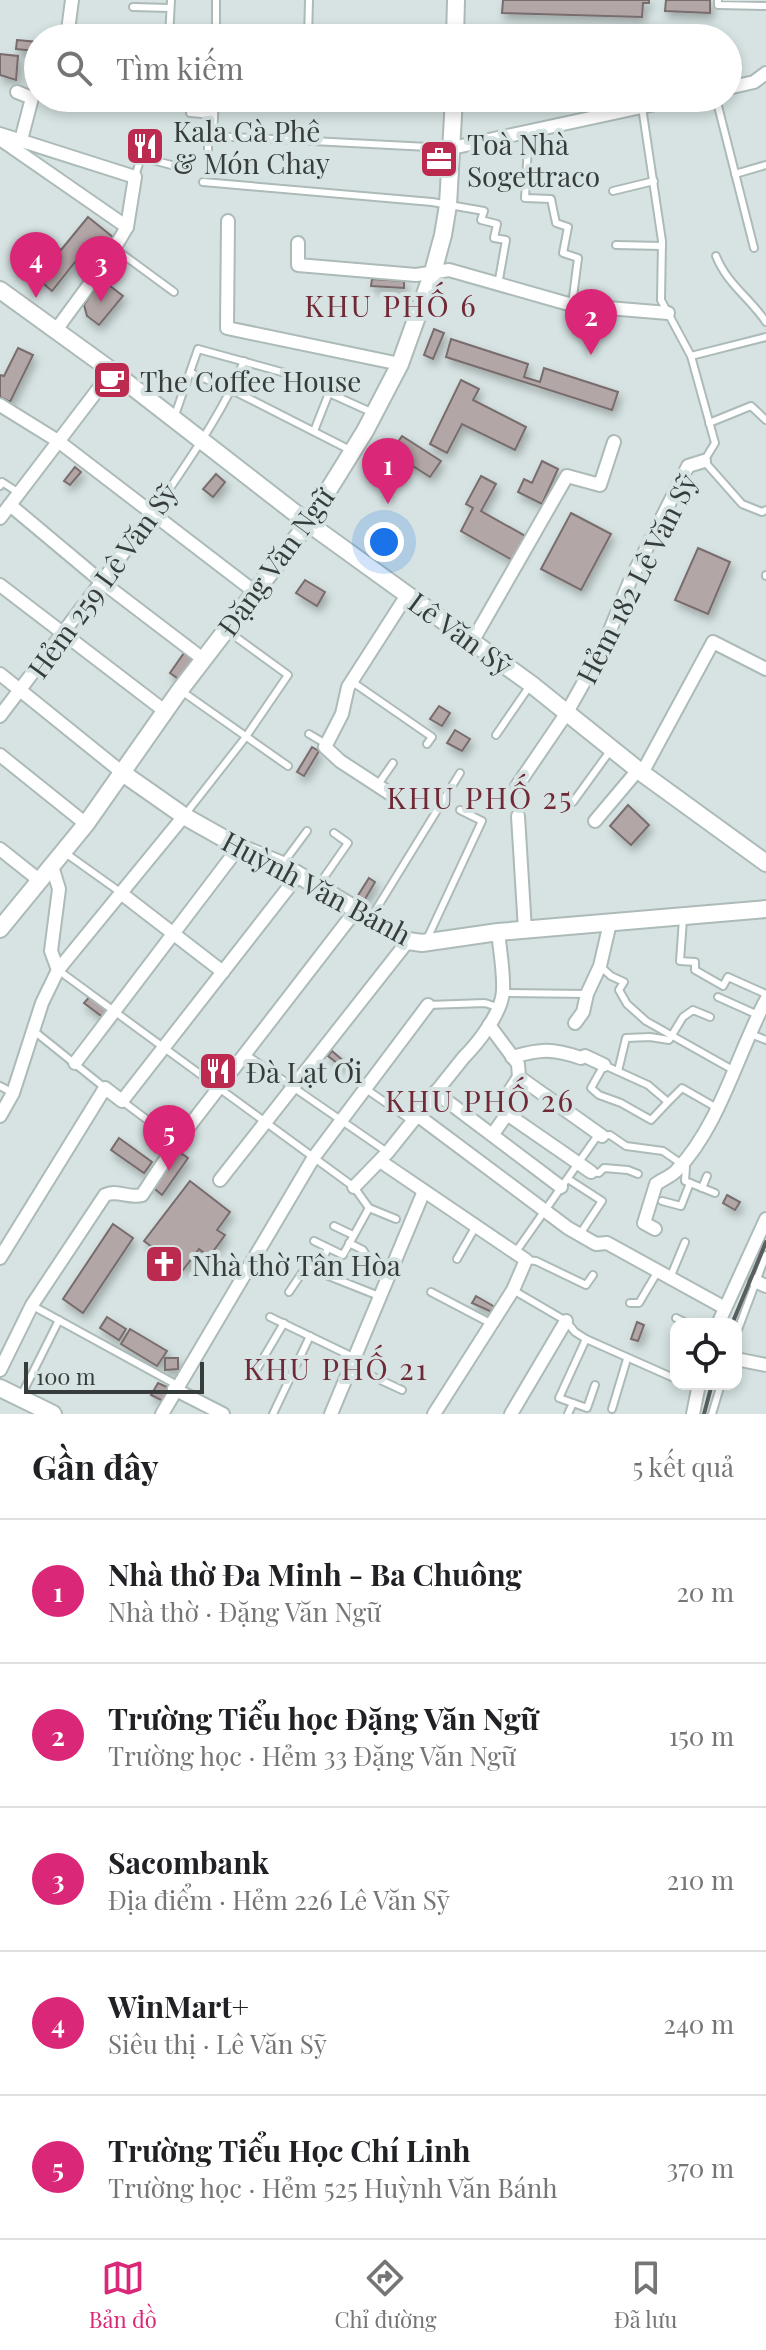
<!DOCTYPE html>
<html lang="vi">
<meta charset="utf-8">
<style>
:root{--surface:#fff;--page:#f6f6f6;--text:#202124;--muted:#757577;--line:#e0e0e0;--accent:#db2777}
body{margin:0;font-family:"Playfair Display",serif;background:var(--page);color:var(--text)}
.controls{position:absolute;right:24px;bottom:24px;display:grid;overflow:hidden;border-radius:16px;box-shadow:0 4px 12px #0003}
.controls button{width:72px;height:72px;display:grid;place-items:center;padding:0;border:0;border-bottom:2px solid var(--line);background:var(--surface);color:var(--text);font:40px sans-serif}
.scale{position:absolute;left:24px;bottom:20px;width:180px;box-sizing:border-box;padding-left:8px;border:4px solid #363c3b;border-top:0;font-size:22px;line-height:28px;white-space:nowrap;color:#363c3b;-webkit-text-stroke:6px #d6e3e2;paint-order:stroke}
.you{position:absolute;left:384px;top:542px;width:28px;height:28px;margin:-20px;border:6px solid #fff;border-radius:50%;background:#1a73e8;box-shadow:0 0 0 12px #1a73e833}
.badge{display:grid;place-items:center;width:52px;height:52px;border-radius:50%;background:var(--accent);color:#fff;font-size:26px;font-weight:700}
.pin{position:absolute;translate:-50% -66px;filter:drop-shadow(0 2px 4px #0008)}
.pin::after{content:'';position:absolute;top:42px;width:28px;height:24px;background:inherit;clip-path:polygon(0 0,100% 0,50% 100%)}
.list{margin:0;padding:0;list-style:none}
h2{display:flex;justify-content:space-between;align-items:center;height:104px;margin:0;padding:0 32px;font-size:34px}
h2 small{font-size:26px;font-weight:400;color:var(--muted)}
.list li{display:grid;grid-template-columns:52px 1fr auto;gap:24px;align-items:center;box-sizing:border-box;height:144px;padding:0 32px;border-top:2px solid var(--line)}
.list b{display:block;font-size:30px;white-space:nowrap}
.list p{margin:0;font-size:26px;white-space:nowrap;color:var(--muted)}
.list em{font-size:26px;font-style:normal;color:var(--muted)}
.icon{flex:none;width:44px;height:44px;fill:none;stroke:currentColor;stroke-width:2;stroke-linecap:round;stroke-linejoin:round}
.map{position:relative;flex:none;width:766px;height:1414px;overflow:hidden}
.search{position:absolute;background:var(--surface);box-shadow:0 4px 12px #0003;left:24px;right:24px;top:24px;height:88px;display:flex;align-items:center;gap:20px;box-sizing:border-box;padding:0 28px;border-radius:44px;color:var(--muted);font-size:30px}
.sheet{height:824px;background:var(--surface)}
nav{display:flex;justify-content:space-around;align-items:center;box-sizing:border-box;height:112px;border-top:2px solid var(--line);background:var(--surface);font-size:22px;color:var(--muted)}
nav a{display:grid;justify-items:center;gap:4px}
nav .on{color:var(--accent)}
.map>svg:first-child{display:block}
.green{fill:#67eae0}
.building{fill:#b3a6a7;stroke:#786c6d;stroke-width:2;filter:url(#shadow)}
.lines{fill:none;stroke-linecap:round;stroke-linejoin:round}
.lane-casing{stroke:#acbab8;stroke-width:10}
.street-casing{stroke:#acbab8;stroke-width:16}
.secondary-casing{stroke:#acbab8;stroke-width:20}
.lane{stroke:#fff;stroke-width:6}
.street{stroke:#fff;stroke-width:12}
.secondary{stroke:#fff;stroke-width:16}
.rail{stroke:#585f5e;stroke-width:4}
.labels{text-anchor:middle;dominant-baseline:central;stroke-width:8;stroke-linejoin:round;paint-order:stroke}
.poi-label{font-size:28px;fill:#363c3b;stroke:#d6e3e2;text-anchor:start}
.street-label{font-size:28px;fill:#363c3b;stroke:#d6e3e2}
.neighbourhood-label{font-size:30px;letter-spacing:2px;fill:#702936;stroke:#d6e3e2}
</style>
<div class="map">
<svg width="766" height="1414" viewBox="0 0 766 1414">
<defs>
<filter id="shadow"><feDropShadow dx="3" dy="5.5" stdDeviation="4" flood-color="#0004"/></filter>
</defs>
<rect width="100%" height="100%" fill="#d6e3e2"/>
<!-- green -->
<g class="green">
<polygon points="639,28 639,38 537,38 537,29"/>
<polygon points="538,98 605,98 538,112"/>
</g>
<!-- building -->
<g class="building">
<polygon points="503,0 649,0 649,3 643,3 642,17 502,13"/>
<polygon points="666,0 710,0 710,13 665,11"/>
<polygon points="673,30 691,33 691,38 673,38"/>
<polygon points="17,40 38,42 37,51 16,49"/>
<polygon points="0,54 18,56 16,80 0,75"/>
<polygon points="88,217 114,238 88,271 75,262 52,291 38,279 52,261 47,257 56,246 61,250"/>
<polygon points="101,279 123,296 99,325 87,316 84,305"/>
<polygon points="372,279 404,281 404,288 371,286"/>
<polygon points="434,329 444,333 433,359 424,355"/>
<polygon points="451,339 528,364 524,377 540,382 544,368 618,392 612,410 446,357"/>
<polygon points="18,348 33,355 10,402 0,397 0,375 4,376"/>
<polygon points="461,380 479,389 473,400 526,427 515,450 462,424 447,453 430,444"/>
<polygon points="402,436 441,461 430,477 391,452"/>
<polygon points="542,461 558,469 542,504 518,492 524,479 532,483"/>
<polygon points="75,467 81,472 70,485 64,481"/>
<polygon points="216,474 225,482 213,497 203,489"/>
<polygon points="481,476 496,484 481,511 527,537 514,561 461,531 473,508 466,504"/>
<polygon points="571,513 611,534 581,590 541,569"/>
<polygon points="698,548 730,562 708,614 675,600"/>
<polygon points="305,580 325,592 317,606 296,593"/>
<polygon points="184,653 194,660 180,680 170,673"/>
<polygon points="439,706 450,713 442,726 430,719"/>
<polygon points="455,730 470,739 462,751 447,743"/>
<polygon points="312,747 319,751 304,776 297,772"/>
<polygon points="628,805 649,825 631,845 610,826"/>
<polygon points="369,878 375,882 364,901 357,897"/>
<polygon points="91,995 111,1009 104,1018 84,1003"/>
<polygon points="332,1051 346,1063 342,1067 328,1056"/>
<polygon points="119,1138 152,1162 144,1173 111,1150"/>
<polygon points="175,1149 188,1158 162,1195 149,1184"/>
<polygon points="190,1181 230,1212 217,1230 225,1235 209,1257 199,1249 183,1270 144,1241"/>
<polygon points="727,1195 740,1202 735,1210 723,1203"/>
<polygon points="113,1224 133,1238 83,1313 63,1299"/>
<polygon points="476,1296 495,1307 492,1312 472,1303"/>
<polygon points="107,1317 126,1329 119,1340 100,1328"/>
<polygon points="637,1322 644,1325 638,1341 631,1339"/>
<polygon points="130,1329 167,1351 157,1366 121,1344"/>
<polygon points="165,1358 178,1358 178,1369 165,1370"/>
<polygon points="158,1383 169,1388 163,1401 151,1395"/>
</g>
<g class="lines">
<defs>
<g id="lane">
<polyline points="718,0 718,5 766,6"/>
<polyline points="133,7 170,8"/>
<polyline points="169,38 171,0"/>
<polyline points="216,38 216,0"/>
<polyline points="308,38 309,0"/>
<polyline points="215,98 213,136 448,148"/>
<polyline points="716,98 754,248"/>
<polyline points="642,107 662,241 661,300 691,356 715,443 704,461 742,504 762,512 766,510"/>
<polyline points="190,113 214,115"/>
<polyline points="529,130 525,198 551,199 556,223 568,227 563,253 578,258 572,305"/>
<polyline points="208,155 208,136 213,136"/>
<polyline points="735,174 766,165"/>
<polyline points="135,177 140,160 145,158 190,170"/>
<polyline points="203,182 432,202 484,211 481,220 497,224 494,238 506,240 498,285"/>
<polyline points="613,191 654,181"/>
<polyline points="616,245 662,246"/>
<polyline points="114,248 174,292"/>
<path d="M 716,256 C 727,284 750,298 766,322"/>
<polyline points="691,356 766,337"/>
<polyline points="191,373 232,390 350,450"/>
<polyline points="174,418 198,349 325,384 329,393 371,412"/>
<polyline points="709,423 751,406 766,420"/>
<polyline points="314,431 329,393"/>
<polyline points="0,486 2,482 19,493"/>
<path d="M 152,515 C 185,465 221,417 244,361"/>
<polyline points="766,575 766,576"/>
<polyline points="351,681 432,737 427,744"/>
<polyline points="180,690 288,766"/>
<polyline points="309,734 326,744"/>
<polyline points="496,735 529,687"/>
<polyline points="377,786 393,763"/>
<polyline points="573,802 610,751"/>
<polyline points="184,816 245,738 288,675 229,632"/>
<polyline points="64,852 120,892"/>
<polyline points="284,862 307,831"/>
<polyline points="318,886 348,843 334,833"/>
<polyline points="372,916 460,773"/>
<polyline points="683,919 680,961 695,962 695,970 723,986 728,977 766,994"/>
<polyline points="427,939 482,821 460,810"/>
<polyline points="600,966 611,976 624,982 619,990 627,1004 646,1021 733,1070"/>
<polyline points="58,970 354,1187 369,1208 343,1255 314,1241"/>
<polyline points="503,993 587,994"/>
<polyline points="718,997 758,1015"/>
<polyline points="428,1005 485,1003 497,1007"/>
<polyline points="34,1031 105,1088"/>
<polyline points="748,1033 766,1040"/>
<polyline points="245,1054 387,1152"/>
<polyline points="618,1071 626,1038 650,1037 669,1040 683,1017 693,1010 710,1017"/>
<polyline points="0,1086 13,1093"/>
<polyline points="366,1089 412,1121"/>
<polyline points="122,1101 177,1142"/>
<polyline points="668,1102 651,1120 621,1103 599,1095 591,1088 604,1065 648,1085 668,1102 682,1088 717,1108"/>
<polyline points="602,1136 610,1135 626,1146 663,1151 686,1167 685,1181 715,1193"/>
<polyline points="591,1172 599,1173 604,1168 628,1170 638,1174"/>
<polyline points="568,1179 602,1201 580,1234"/>
<polyline points="702,1188 707,1176"/>
<polyline points="662,1201 681,1206 690,1183"/>
<polyline points="369,1208 396,1219"/>
<polyline points="334,1226 353,1235"/>
<polyline points="349,1243 363,1250 369,1260 390,1269"/>
<polyline points="515,1253 598,1135"/>
<polyline points="457,1259 476,1226"/>
<polyline points="526,1260 536,1261 586,1285 593,1275"/>
<polyline points="316,1272 328,1248"/>
<polyline points="670,1278 685,1242"/>
<polyline points="513,1290 566,1321 575,1332 586,1339 676,1379"/>
<polyline points="289,1292 306,1267 379,1296"/>
<polyline points="431,1292 492,1324"/>
<polyline points="630,1303 639,1303 658,1271"/>
<polyline points="33,1306 177,1385"/>
<polyline points="270,1317 353,1357"/>
<polyline points="676,1318 688,1324"/>
<polyline points="736,1335 766,1255"/>
<polyline points="586,1339 559,1398 587,1408 595,1385"/>
<polyline points="350,1366 402,1390"/>
<polyline points="251,1379 284,1323"/>
<polyline points="21,1396 59,1320"/>
<polyline points="612,1409 627,1359"/>
<polyline points="273,1414 310,1336"/>
<polyline points="568,1414 573,1403"/>
<polyline points="712,1414 721,1384"/>
</g>
<g id="street">
<polyline points="67,38 72,0"/>
<polyline points="728,88 754,82 766,73"/>
<polyline points="17,92 32,98 21,140"/>
<polyline points="0,134 135,177 127,227 108,259 56,330"/>
<polyline points="0,139 127,227"/>
<polyline points="452,148 683,98"/>
<polyline points="228,221 227,328 400,364"/>
<polyline points="298,243 298,265 416,275 449,270 572,305 668,313"/>
<polyline points="0,405 58,441 255,592"/>
<polyline points="10,505 102,582 203,659"/>
<polyline points="0,518 112,371"/>
<polyline points="0,585 166,712"/>
<polyline points="472,642 567,476 600,485 614,442"/>
<polyline points="0,674 124,774"/>
<polyline points="0,716 152,515"/>
<polyline points="0,755 86,824"/>
<polyline points="642,773 713,642 766,669"/>
<polyline points="517,786 566,714 602,650 630,581 688,466 704,461"/>
<polyline points="389,793 340,761 325,747 342,714 348,687 407,595"/>
<polyline points="518,816 525,930"/>
<polyline points="595,821 638,770"/>
<polyline points="0,849 39,880"/>
<polyline points="52,866 59,889 51,951 58,970"/>
<polyline points="122,894 223,972"/>
<polyline points="575,1023 583,1012 587,994 600,966 610,923"/>
<polyline points="489,1025 518,1064 519,1077 508,1094 507,1114 493,1134"/>
<path d="M 512,1057 C 541,1049 552,1048 581,1058 L 585,1056 L 604,1065"/>
<polyline points="75,1063 239,847"/>
<polyline points="519,1077 602,1136"/>
<polyline points="435,1092 561,1187"/>
<polyline points="507,1114 591,1172"/>
<polyline points="417,1115 568,1228 596,1244 607,1243 725,1308"/>
<polyline points="0,1116 13,1093 42,1003 58,970 184,816"/>
<polyline points="380,1161 526,1260 513,1290 434,1414"/>
<polyline points="220,1180 408,941"/>
<path d="M 354,1187 L 388,1152 L 464,1057 C 479,1042 502,1012 503,991 C 504,972 500,951 498,932"/>
<path d="M 655,1229 L 644,1223 L 656,1184 C 663,1179 672,1176 677,1170 C 720,1125 737,1054 766,1000"/>
<polyline points="0,1258 105,1088 122,1101 299,874"/>
<polyline points="755,1281 766,1286"/>
<polyline points="718,1324 766,1219"/>
<polyline points="736,1359 766,1365"/>
<path d="M 0,1370 L 32,1305 L 105,1195 C 117,1189 129,1199 142,1195 L 177,1142 L 356,910"/>
<polyline points="174,1389 223,1414"/>
<polyline points="162,1414 314,1157 428,1005"/>
<polyline points="331,1414 424,1191"/>
<polyline points="511,1414 566,1321"/>
<polyline points="693,1414 699,1384"/>
</g>
<g id="secondary">
<polyline points="455,38 456,0"/>
<polyline points="0,290 112,371 308,523 531,684 642,773 766,863"/>
<polyline points="124,774 184,816 239,847 282,865 408,941 422,943 498,932 766,909"/>
<polyline points="0,929 86,824 180,690 308,523 365,431 400,364 433,272 443,235 448,205 454,98"/>
<polyline points="0,1388 53,1414"/>
</g>
</defs>
<!-- lane casing -->
<use href="#lane" class="lane-casing"/>
<!-- street casing -->
<use href="#street" class="street-casing"/>
<!-- secondary casing -->
<use href="#secondary" class="secondary-casing"/>
<!-- lane -->
<use href="#lane" class="lane"/>
<!-- street -->
<use href="#street" class="street"/>
<!-- secondary -->
<use href="#secondary" class="secondary"/>
<!-- rail -->
<g class="rail">
<polyline points="732,1324 766,1242"/>
<polyline points="704,1414 712,1384"/>
</g>
</g>
<!-- icons -->
<defs>
<symbol id="restaurant-square" viewBox="-11 -11 22 22"><rect x="-9" y="-9" width="18" height="18" rx="4" fill="#bc2b4f" stroke="#d6e3e2"/><path d="M-5-6h1v4h1v-4h1v4h1v-4h1v5L-1.5 .5V6h-2V.5L-5-1ZM5-6V6H3V1.5H1.5Q1.5-4 5-6Z" fill="#fff"/></symbol>
<symbol id="office-square" viewBox="-11 -11 22 22"><rect x="-9" y="-9" width="18" height="18" rx="4" fill="#bc2b4f" stroke="#d6e3e2"/><path d="M-6-3h4V-5.5h4V-3h4V5H-6ZM-1-4.5V-3h2v-1.5ZM-6 0V1H6V0Z" fill="#fff"/></symbol>
<symbol id="cafe-square" viewBox="-11 -11 22 22"><rect x="-9" y="-9" width="18" height="18" rx="4" fill="#bc2b4f" stroke="#d6e3e2"/><path d="M-5.5-4.5H6V0H3Q3 3.5 0 3.5H-2.5Q-5.5 3.5-5.5 0ZM3-3.2v2h1.7v-2ZM-6 4.5H4V6H-6Z" fill="#fff"/></symbol>
<symbol id="church-square" viewBox="-11 -11 22 22"><rect x="-9" y="-9" width="18" height="18" rx="4" fill="#bc2b4f" stroke="#d6e3e2"/><path d="M-1.2-6h2.4v3.5h3.3v2.4h-3.3V6h-2.4V-.1h-3.3v-2.4h3.3Z" fill="#fff"/></symbol>
</defs>
<g fill-rule="evenodd">
<use href="#restaurant-square" x="123" y="124" width="44" height="44"/>
<use href="#office-square" x="417" y="137" width="44" height="44"/>
<use href="#cafe-square" x="90" y="358" width="44" height="44"/>
<use href="#restaurant-square" x="196" y="1049" width="44" height="44"/>
<use href="#church-square" x="142" y="1242" width="44" height="44"/>
</g>
<g class="labels">
<!-- poi labels -->
<g class="poi-label">
<text x="173" y="130">Kala Cà Phê<tspan x="173" dy="32">&amp; Món Chay</tspan></text>
<text x="467" y="143">Toà Nhà<tspan x="467" dy="32">Sogettraco</tspan></text>
<text x="140" y="380">The Coffee House</text>
<text x="246" y="1071">Đà Lạt Ơi</text>
<text x="192" y="1264">Nhà thờ Tân Hòa</text>
</g>
<!-- street labels -->
<g class="street-label">
<text transform="translate(275 561) rotate(-54)">Đặng Văn Ngữ</text>
<text transform="translate(636 578) rotate(-63)">Hẻm 182 Lê Văn Sỹ</text>
<text transform="translate(102 580) rotate(-54)">Hẻm 259 Lê Văn Sỹ</text>
<text transform="translate(461 633) rotate(36)">Lê Văn Sỹ</text>
<text transform="translate(317 887) rotate(28)">Huỳnh Văn Bánh</text>
</g>
<!-- neighbourhood labels -->
<g class="neighbourhood-label">
<text x="391" y="305">KHU PHỐ 6</text>
<text x="480" y="797">KHU PHỐ 25</text>
<text x="480" y="1100">KHU PHỐ 26</text>
<text x="336" y="1368">KHU PHỐ 21</text>
</g>
</g>
</svg>
<div class="controls">
<button><svg class="icon" aria-label="locate" viewBox="0 0 24 24"><circle cx="12" cy="12" r="6"/><path d="M12 2v4M12 18v4M2 12h4M18 12h4"/></svg></button>
</div>
<div class="scale">100 m</div>
<div class="you"></div>
<div class="pin badge" style="left:388px;top:504px">1</div>
<div class="pin badge" style="left:591px;top:355px">2</div>
<div class="pin badge" style="left:101px;top:302px">3</div>
<div class="pin badge" style="left:36px;top:298px">4</div>
<div class="pin badge" style="left:169px;top:1171px">5</div>
<div class="search"><svg class="icon" aria-label="search" viewBox="0 0 24 24"><circle cx="10" cy="10" r="6"/><path d="M15 15l6 6"/></svg>Tìm kiếm</div>
</div>
<section class="sheet">
<h2>Gần đây<small>5 kết quả</small></h2>
<ul class="list">
<li><span class="badge">1</span><div><b>Nhà thờ Đa Minh - Ba Chuông</b><p>Nhà thờ · Đặng Văn Ngữ</p></div><em>20 m</em></li>
<li><span class="badge">2</span><div><b>Trường Tiểu học Đặng Văn Ngữ</b><p>Trường học · Hẻm 33 Đặng Văn Ngữ</p></div><em>150 m</em></li>
<li><span class="badge">3</span><div><b>Sacombank</b><p>Địa điểm · Hẻm 226 Lê Văn Sỹ</p></div><em>210 m</em></li>
<li><span class="badge">4</span><div><b>WinMart+</b><p>Siêu thị · Lê Văn Sỹ</p></div><em>240 m</em></li>
<li><span class="badge">5</span><div><b>Trường Tiểu Học Chí Linh</b><p>Trường học · Hẻm 525 Huỳnh Văn Bánh</p></div><em>370 m</em></li>
</ul>
</section>
<nav>
<a class="on"><svg class="icon" aria-label="map" viewBox="0 0 24 24"><path d="M3 6l6-2 6 2 6-2v14l-6 2-6-2-6 2zM9 4v14M15 6v14"/></svg>Bản đồ</a>
<a><svg class="icon" aria-label="directions" viewBox="0 0 24 24"><path d="M12 3l9 9-9 9-9-9zM9 14v-3h6M13 9l2 2-2 2"/></svg>Chỉ đường</a>
<a><svg class="icon" aria-label="saved" viewBox="0 0 24 24"><path d="M7 4h10v16l-5-4-5 4z"/></svg>Đã lưu</a>
</nav>
